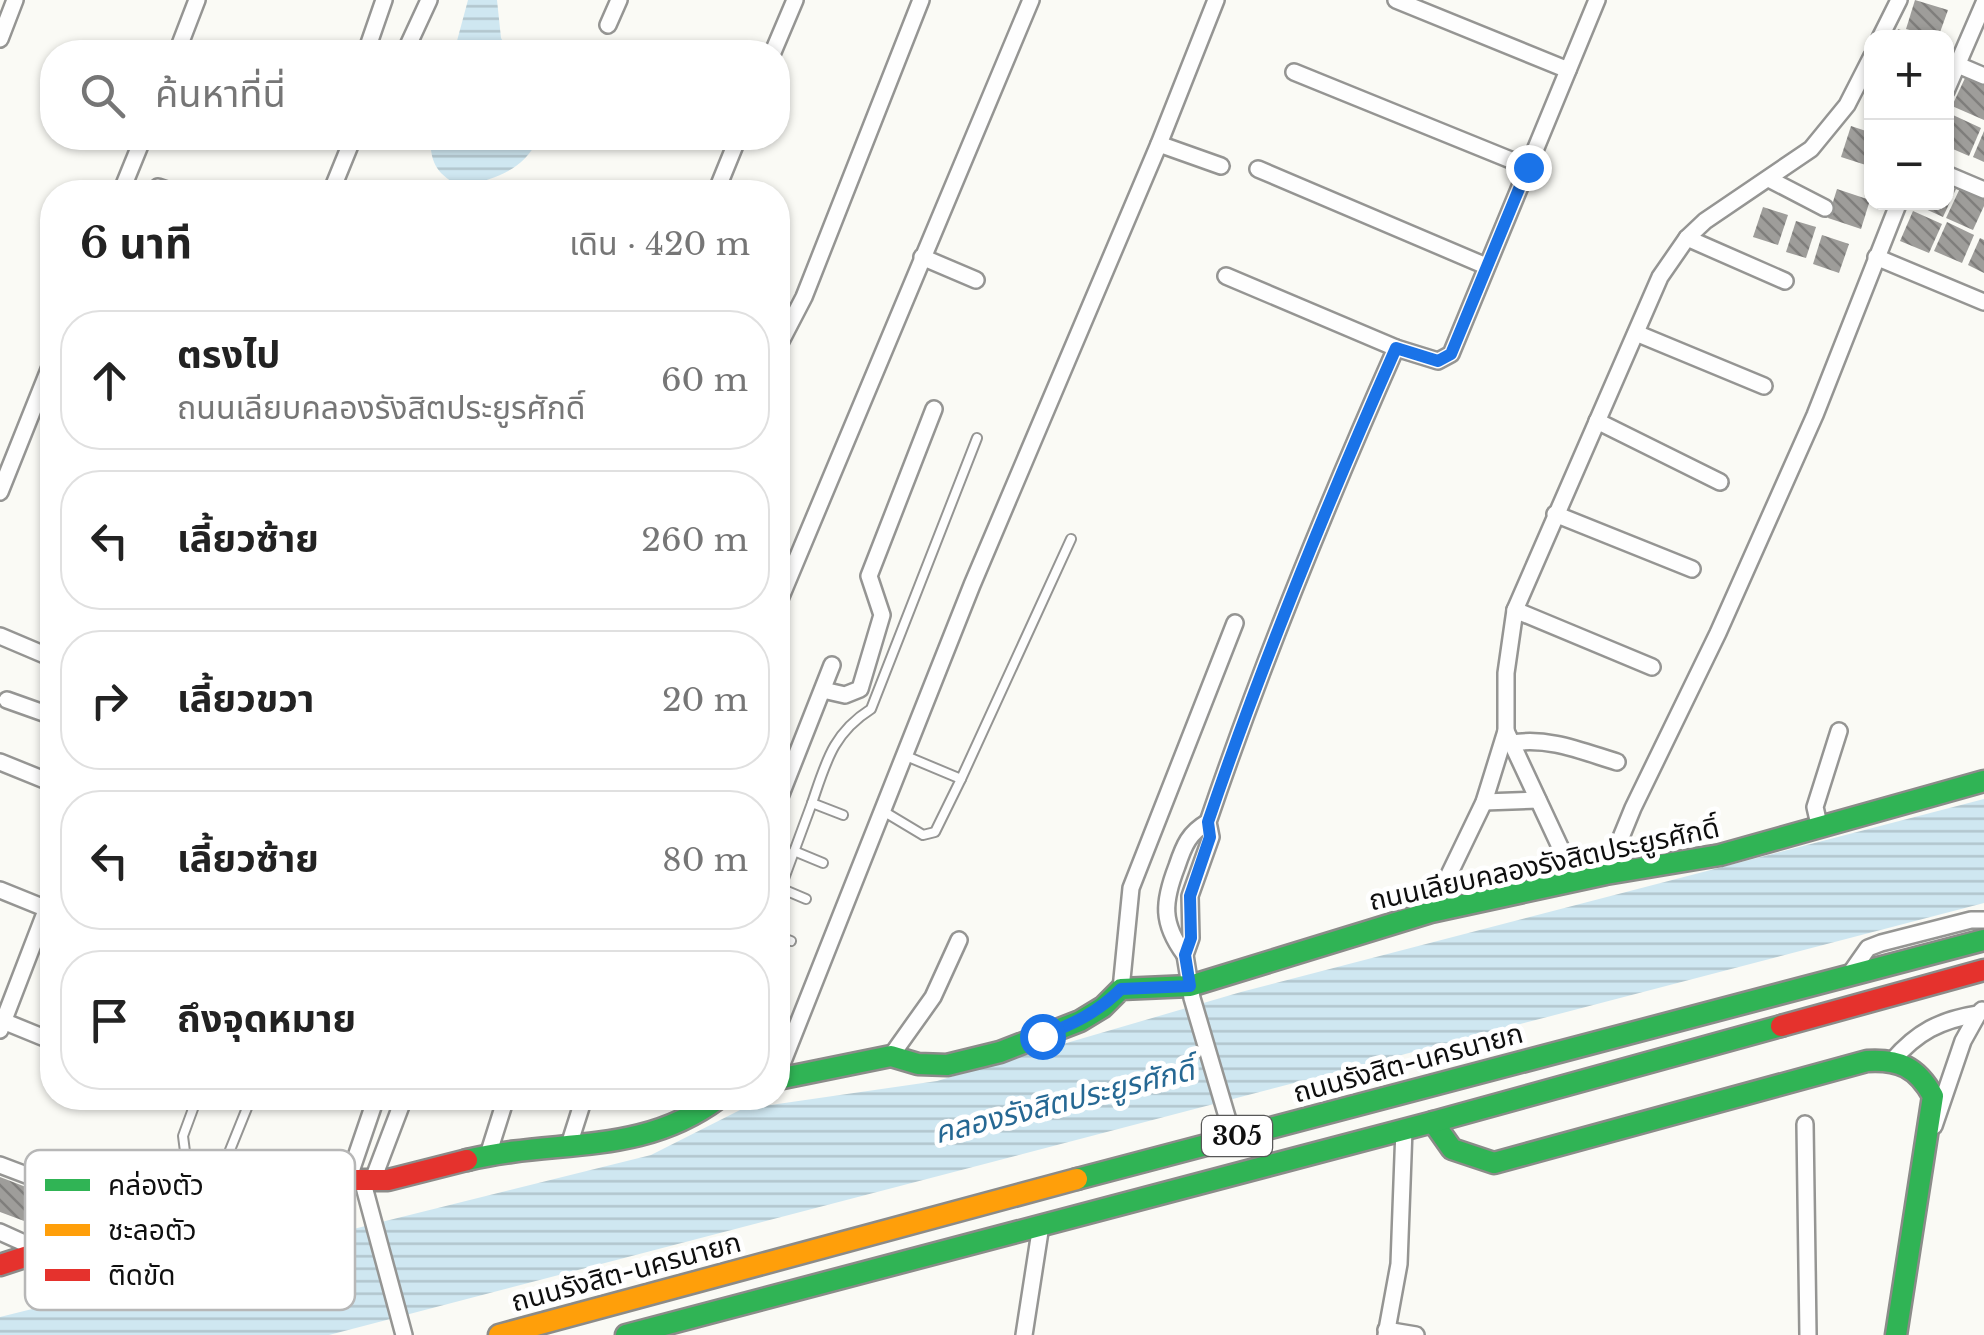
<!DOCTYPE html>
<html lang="th">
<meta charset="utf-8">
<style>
:root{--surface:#fff;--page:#f6f6f6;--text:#222;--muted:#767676;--line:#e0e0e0}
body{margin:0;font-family:"Libre Baskerville","Noto Sans Thai",serif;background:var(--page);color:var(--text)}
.controls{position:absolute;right:30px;top:30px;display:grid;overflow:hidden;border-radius:20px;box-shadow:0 2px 8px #0004}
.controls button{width:90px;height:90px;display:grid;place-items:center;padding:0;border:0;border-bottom:2px solid var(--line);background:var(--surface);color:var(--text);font:50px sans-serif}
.stop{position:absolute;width:30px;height:30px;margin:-22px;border:8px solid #1a73e8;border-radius:50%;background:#fff}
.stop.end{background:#1a73e8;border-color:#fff;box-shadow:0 2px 10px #0008}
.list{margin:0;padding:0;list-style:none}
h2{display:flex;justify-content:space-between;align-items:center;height:130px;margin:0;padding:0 40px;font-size:42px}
h2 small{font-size:32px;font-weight:400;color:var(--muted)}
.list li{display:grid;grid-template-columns:65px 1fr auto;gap:30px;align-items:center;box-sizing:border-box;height:140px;margin:0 20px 20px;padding:0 20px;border:2px solid var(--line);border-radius:40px}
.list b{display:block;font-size:38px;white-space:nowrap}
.list p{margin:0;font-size:32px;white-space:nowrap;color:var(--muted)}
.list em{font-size:32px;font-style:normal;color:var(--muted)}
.icon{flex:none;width:55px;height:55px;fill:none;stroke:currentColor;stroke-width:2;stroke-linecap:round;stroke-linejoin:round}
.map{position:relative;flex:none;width:1984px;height:1335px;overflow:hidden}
.search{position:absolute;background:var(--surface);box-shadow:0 2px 8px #0004;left:40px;top:40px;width:750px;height:110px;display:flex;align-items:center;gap:25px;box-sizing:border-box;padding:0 35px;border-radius:40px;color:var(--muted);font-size:38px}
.panel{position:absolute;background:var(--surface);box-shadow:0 2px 8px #0004;left:40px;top:180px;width:750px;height:930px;border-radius:40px}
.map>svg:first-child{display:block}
.water{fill:url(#water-rules)}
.building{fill:url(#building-back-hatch)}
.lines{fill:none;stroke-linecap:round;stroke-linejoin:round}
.lane-casing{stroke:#959593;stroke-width:12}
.street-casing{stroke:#959593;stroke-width:20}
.fast-casing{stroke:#8b8b89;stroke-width:25}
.slow-casing{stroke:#8b8b89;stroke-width:25}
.jam-casing{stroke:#8b8b89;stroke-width:25}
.lane{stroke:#fefefe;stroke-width:8}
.street{stroke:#fefefe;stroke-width:15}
.fast{stroke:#30b455;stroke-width:20}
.slow{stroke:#ff9f0a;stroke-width:20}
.jam{stroke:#e5322d;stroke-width:20}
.route{stroke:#1a73e8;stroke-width:12}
.labels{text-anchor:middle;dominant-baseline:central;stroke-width:10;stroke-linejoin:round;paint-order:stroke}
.shield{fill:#fff;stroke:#575757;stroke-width:2.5}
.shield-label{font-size:25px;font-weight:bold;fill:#0f0f0f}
.street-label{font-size:28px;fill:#0f0f0f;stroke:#fff}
.water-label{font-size:30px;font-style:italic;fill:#266893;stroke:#fff}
.key{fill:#fff;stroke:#b7b7b7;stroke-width:2.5}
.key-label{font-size:28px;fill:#0f0f0f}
</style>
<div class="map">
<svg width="1984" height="1335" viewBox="0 0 1984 1335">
<defs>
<pattern id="water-rules" width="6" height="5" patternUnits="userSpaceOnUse" patternTransform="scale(2.5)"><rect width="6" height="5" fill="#cfe7f1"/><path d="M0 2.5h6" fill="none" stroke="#b1c5cd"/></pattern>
<pattern id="building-back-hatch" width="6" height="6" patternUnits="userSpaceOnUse" patternTransform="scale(2.5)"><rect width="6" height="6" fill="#9e9d9a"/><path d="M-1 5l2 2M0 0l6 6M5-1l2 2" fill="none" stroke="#7f7e7c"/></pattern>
</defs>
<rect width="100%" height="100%" fill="#fafaf5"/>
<!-- water -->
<g class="water">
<polygon points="468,0 497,0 501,38 509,52 454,52"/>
<path d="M 430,138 L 539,138 C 521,173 497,176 462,188 C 438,174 431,166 430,138 Z"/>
<polygon points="1984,799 1984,903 329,1335 0,1335 0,1317 651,1155 742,1109 937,1081 1241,992"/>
</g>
<!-- building -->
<g class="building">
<polygon points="1915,0 1948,10 1938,38 1906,29"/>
<polygon points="1898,29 1921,37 1921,38 1895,38"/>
<polygon points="1965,78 1984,86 1984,120 1952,106"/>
<polygon points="1953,115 1981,128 1969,156 1946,146 1946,130"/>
<polygon points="1851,126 1872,133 1872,167 1841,157"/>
<polygon points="1984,131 1984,162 1973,157"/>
<polygon points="1946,185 1956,189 1943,217 1910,202 1946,202"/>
<polygon points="1961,186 1984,197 1984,206 1973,230 1946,218"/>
<polygon points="1837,189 1870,200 1861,229 1828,218"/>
<polygon points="1763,207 1788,215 1778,245 1753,237"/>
<polygon points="1913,211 1942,224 1929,253 1900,241"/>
<polygon points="1796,221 1816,227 1806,258 1786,252"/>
<polygon points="1947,222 1974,235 1962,263 1934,251"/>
<polygon points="1822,235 1849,244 1839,273 1813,264"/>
<polygon points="1980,238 1984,240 1984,273 1968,265"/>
<polygon points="0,1177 70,1204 59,1234 0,1212"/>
</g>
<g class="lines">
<defs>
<g id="lane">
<polyline points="961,779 1071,539"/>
<path d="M 812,803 C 826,762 833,733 871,709 L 977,438"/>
<polyline points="883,811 923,835 935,832 961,779 906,756"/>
<polyline points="794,851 823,863"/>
<polyline points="780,888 806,899"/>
<polyline points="778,895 812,803 843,815"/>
<polyline points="778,936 791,941"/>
<polyline points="188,1175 223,1160 228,1155 251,1098"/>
<polyline points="172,1206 188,1175 183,1136 197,1098"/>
</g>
<g id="street">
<polyline points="1396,0 1568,70"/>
<polyline points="608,25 619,0"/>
<polyline points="1880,38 1899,0"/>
<polyline points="0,39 15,0"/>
<polyline points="177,52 197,0"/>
<polyline points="366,52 384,0"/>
<polyline points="405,52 429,0"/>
<polyline points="773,52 795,0"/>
<polyline points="1958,65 1984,76"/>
<polyline points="1294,72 1528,167"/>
<polyline points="1946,91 1984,3"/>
<polyline points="1159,144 1221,166"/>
<polyline points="1258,169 1486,266"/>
<polyline points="1946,174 1984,190"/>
<polyline points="1769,179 1825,208"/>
<polyline points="158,187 173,192"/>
<polyline points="121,192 143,138"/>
<polyline points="331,192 353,138"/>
<polyline points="716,192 738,138"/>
<polyline points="1687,238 1785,281"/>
<polyline points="922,257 976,280"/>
<polyline points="1876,257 1984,302"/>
<polyline points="1226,276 1396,348"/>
<polyline points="1636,333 1764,386"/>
<polyline points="778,347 804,297 921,0"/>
<polyline points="1597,421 1720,482"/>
<polyline points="0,492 52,362"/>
<polyline points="1555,514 1692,569"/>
<polyline points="778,604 1031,0"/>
<polyline points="1515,610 1652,667"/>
<polyline points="0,636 52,658"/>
<polyline points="823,690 845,695 860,689 882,615 869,576 934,409"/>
<polyline points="7,700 52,716"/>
<polyline points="1506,731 1576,881"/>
<path d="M 1512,743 C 1549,737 1581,751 1617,762"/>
<polyline points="0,762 52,783"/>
<polyline points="778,802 832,665"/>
<polyline points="1484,802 1538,800"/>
<polyline points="1820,829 1815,807 1839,731"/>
<polyline points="1606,874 1633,808 1718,633 1815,415 1899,202"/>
<polyline points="0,890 52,911"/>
<polyline points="1431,912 1484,802 1506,731 1506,673 1515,610 1660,277 1687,238 1705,221 1811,149 1847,105 1872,56"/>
<path d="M 1185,955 C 1161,923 1163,902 1177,866 C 1184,845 1189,833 1208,822"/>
<polyline points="1849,975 1868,948 1881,943 1971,920 1984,920"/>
<polyline points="1121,989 1131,888 1235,623"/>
<polyline points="3,1021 52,1041"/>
<polyline points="0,1030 52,895"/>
<polyline points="891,1056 933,997 959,940"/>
<path d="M 1892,1061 C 1917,1032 1940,1020 1978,1014 L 1982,1010"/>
<polyline points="778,1074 972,585 1159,144 1216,0"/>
<polyline points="1805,1124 1808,1335"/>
<polyline points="1934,1126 1963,1041 1978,1014"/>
<path d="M 1233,1137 L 1192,998 L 1185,955 L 1191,938 L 1190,896 L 1211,837 L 1208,822 C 1263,660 1327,504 1396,348 L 1438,361 L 1451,354 L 1597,0"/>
<polyline points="569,1145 584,1098"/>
<polyline points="488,1155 506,1098"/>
<polyline points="0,1165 140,1218"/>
<polyline points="348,1180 376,1098"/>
<polyline points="372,1182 404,1098"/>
<polyline points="363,1183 404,1335"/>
<polyline points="0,1232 42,1251"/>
<polyline points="1386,1330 1416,1335"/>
<polyline points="1024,1335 1041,1225"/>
<polyline points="1386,1335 1399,1264 1404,1129"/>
</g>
<g id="fast">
<polyline points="778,1079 891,1056 918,1064 947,1065 1000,1052 1080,1021 1103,1007 1121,989 1190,986 1431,912 1606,874 1720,855 1984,781"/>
<path d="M 1433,1122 L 1452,1149 L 1494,1163 L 1867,1061 C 1899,1059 1917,1067 1933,1096 L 1896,1335"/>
<path d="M 467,1160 C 557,1138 640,1157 719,1098"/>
<polyline points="1077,1179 1984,940"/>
<polyline points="626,1335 1433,1122 1781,1026"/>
</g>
<polyline id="slow" points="499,1335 1077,1179"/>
<g id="jam">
<polyline points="1781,1026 1984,970"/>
<polyline points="0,1265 170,1210 333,1180 388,1180 467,1160"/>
</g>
</defs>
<!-- lane casing -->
<use href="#lane" class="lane-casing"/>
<!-- street casing -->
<use href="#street" class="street-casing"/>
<!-- fast casing -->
<use href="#fast" class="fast-casing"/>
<!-- slow casing -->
<use href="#slow" class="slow-casing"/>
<!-- jam casing -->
<use href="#jam" class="jam-casing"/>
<!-- lane -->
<use href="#lane" class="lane"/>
<!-- street -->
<use href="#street" class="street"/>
<!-- fast -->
<use href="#fast" class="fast"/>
<!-- slow -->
<use href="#slow" class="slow"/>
<!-- jam -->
<use href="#jam" class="jam"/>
</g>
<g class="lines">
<!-- route -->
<path class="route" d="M 1042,1036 C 1073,1024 1097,1013 1121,989 L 1190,986 L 1185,955 L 1191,938 L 1190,896 L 1210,837 L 1208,822 C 1263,660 1327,504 1396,348 L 1438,361 L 1451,354 L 1528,167"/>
</g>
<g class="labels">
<!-- shield labels -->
<rect class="shield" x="1202" y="1116" width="70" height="40" rx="8"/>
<g class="shield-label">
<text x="1237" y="1136">305</text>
</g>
<!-- street labels -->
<g class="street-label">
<text transform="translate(1544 864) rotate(-12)">ถนนเลียบคลองรังสิตประยูรศักดิ์</text>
<text transform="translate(1408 1063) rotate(-15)">ถนนรังสิต-นครนายก</text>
<text transform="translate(626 1272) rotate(-15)">ถนนรังสิต-นครนายก</text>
</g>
<!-- water labels -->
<g class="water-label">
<text transform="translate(1064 1101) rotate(-14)">คลองรังสิตประยูรศักดิ์</text>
</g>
</g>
<!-- legend -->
<rect x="25" y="1150" width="330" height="160" rx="15" class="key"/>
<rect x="45" y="1179" width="45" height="12" fill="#30b455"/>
<rect x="45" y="1224" width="45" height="12" fill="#ff9f0a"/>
<rect x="45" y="1269" width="45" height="12" fill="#e5322d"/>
<g class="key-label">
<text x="108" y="1195">คล่องตัว</text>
<text x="108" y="1240">ชะลอตัว</text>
<text x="108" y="1285">ติดขัด</text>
</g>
</svg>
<div class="controls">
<button>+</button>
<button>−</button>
</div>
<div class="stop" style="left:1042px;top:1036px"></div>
<div class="stop end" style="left:1528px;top:167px"></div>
<div class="search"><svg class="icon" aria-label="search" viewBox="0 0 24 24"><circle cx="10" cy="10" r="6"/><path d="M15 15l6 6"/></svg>ค้นหาที่นี่</div>
<section class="panel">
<h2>6 นาที<small>เดิน · 420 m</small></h2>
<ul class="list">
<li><svg class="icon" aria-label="ahead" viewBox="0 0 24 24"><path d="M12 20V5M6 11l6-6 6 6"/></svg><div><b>ตรงไป</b><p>ถนนเลียบคลองรังสิตประยูรศักดิ์</p></div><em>60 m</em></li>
<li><svg class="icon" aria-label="left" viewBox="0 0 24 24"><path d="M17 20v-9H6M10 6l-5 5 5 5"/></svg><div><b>เลี้ยวซ้าย</b></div><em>260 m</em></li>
<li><svg class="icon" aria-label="right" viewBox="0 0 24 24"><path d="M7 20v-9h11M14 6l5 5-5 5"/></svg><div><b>เลี้ยวขวา</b></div><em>20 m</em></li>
<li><svg class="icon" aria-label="left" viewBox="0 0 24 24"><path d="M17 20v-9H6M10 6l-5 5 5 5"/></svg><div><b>เลี้ยวซ้าย</b></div><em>80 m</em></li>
<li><svg class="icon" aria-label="arrive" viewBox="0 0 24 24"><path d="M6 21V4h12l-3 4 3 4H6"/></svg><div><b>ถึงจุดหมาย</b></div></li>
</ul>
</section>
</div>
